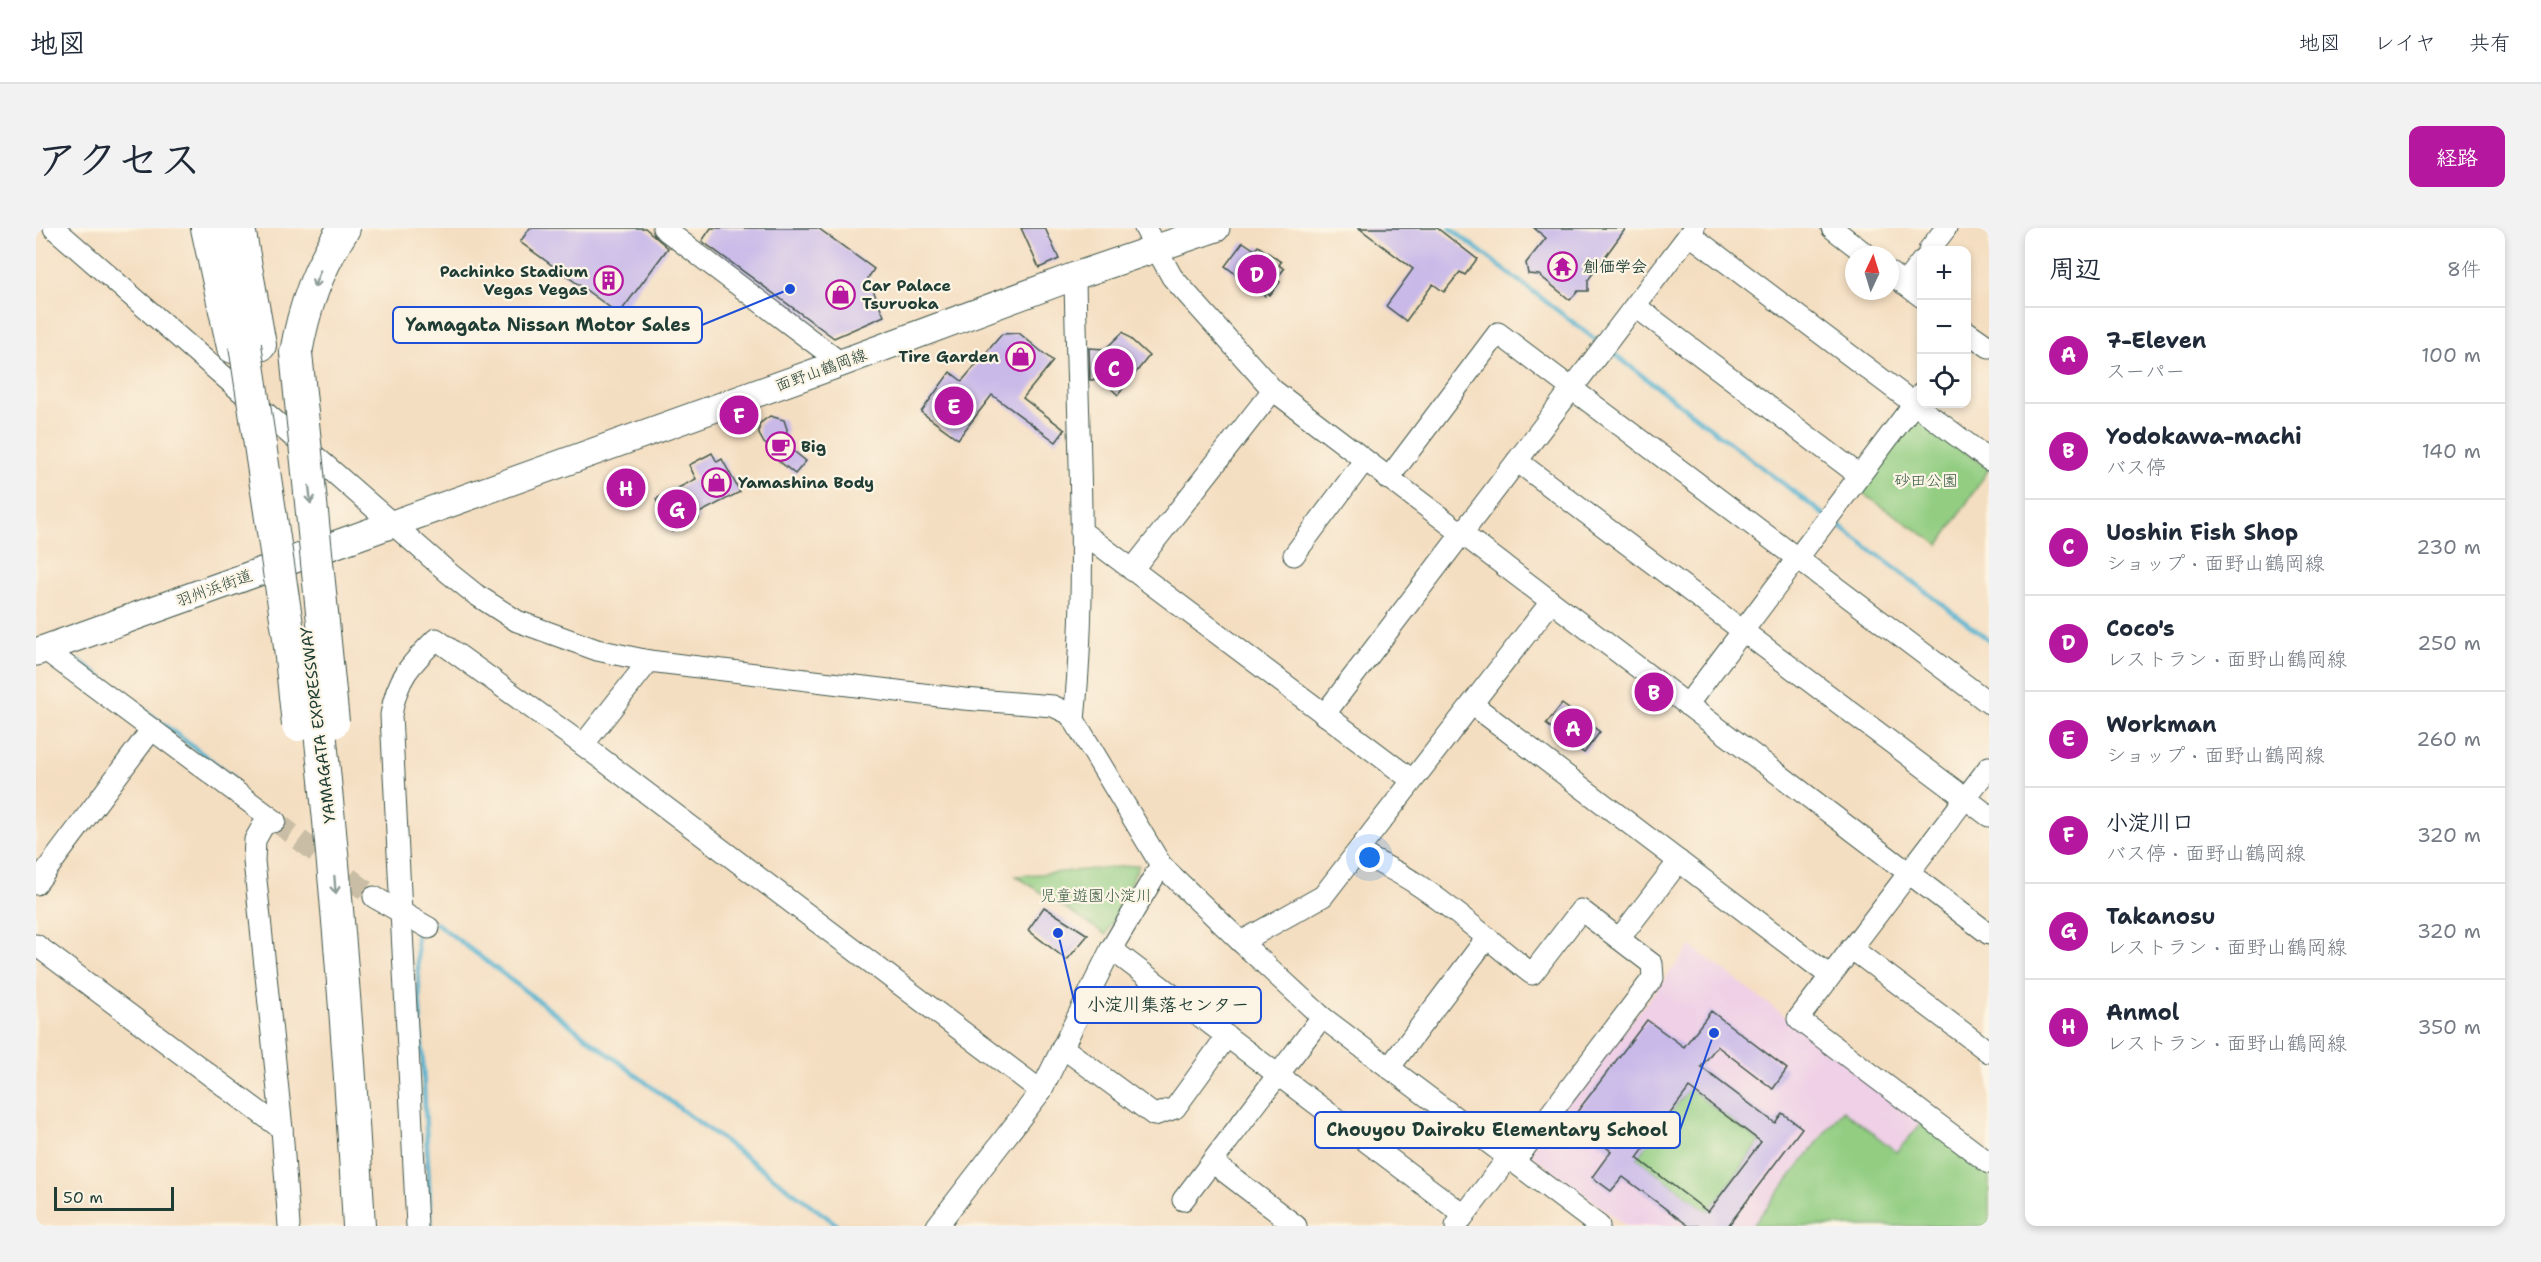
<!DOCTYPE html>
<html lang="ja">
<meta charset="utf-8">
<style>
:root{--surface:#fff;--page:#f2f2f3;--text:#1f2937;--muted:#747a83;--line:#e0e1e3;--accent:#b5179e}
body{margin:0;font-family:"Shantell Sans","Klee One",sans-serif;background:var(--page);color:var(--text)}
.controls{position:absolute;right:18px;top:18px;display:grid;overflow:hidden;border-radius:12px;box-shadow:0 3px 9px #0003}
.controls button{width:54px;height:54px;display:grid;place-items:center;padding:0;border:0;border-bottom:2px solid var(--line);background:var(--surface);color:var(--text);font:30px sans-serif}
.compass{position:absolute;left:1809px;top:18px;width:54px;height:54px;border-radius:50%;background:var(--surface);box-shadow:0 3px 9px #0003;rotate:4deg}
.scale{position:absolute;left:18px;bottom:15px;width:120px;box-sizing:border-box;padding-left:6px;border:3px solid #1f3d34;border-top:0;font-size:16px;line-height:21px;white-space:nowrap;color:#1f3d34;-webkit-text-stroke:4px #fcf5e5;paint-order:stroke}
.you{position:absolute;left:1334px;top:630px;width:21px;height:21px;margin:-15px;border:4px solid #fff;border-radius:50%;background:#1a73e8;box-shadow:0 0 0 9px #1a73e833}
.badge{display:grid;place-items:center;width:39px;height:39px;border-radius:50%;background:var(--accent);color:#fff;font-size:20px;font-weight:700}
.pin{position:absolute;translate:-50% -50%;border:3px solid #fff;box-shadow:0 2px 6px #0006}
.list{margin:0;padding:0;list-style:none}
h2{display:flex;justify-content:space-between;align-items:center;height:78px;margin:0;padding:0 24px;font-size:26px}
h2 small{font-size:20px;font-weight:400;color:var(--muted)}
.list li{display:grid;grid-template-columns:39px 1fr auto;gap:18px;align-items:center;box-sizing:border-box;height:96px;padding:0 24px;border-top:2px solid var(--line)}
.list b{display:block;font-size:22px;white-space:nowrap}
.list p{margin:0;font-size:20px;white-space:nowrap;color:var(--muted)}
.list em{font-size:20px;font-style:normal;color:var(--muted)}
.icon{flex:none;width:33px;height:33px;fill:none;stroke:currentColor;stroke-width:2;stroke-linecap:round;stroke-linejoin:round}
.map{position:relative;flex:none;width:1953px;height:998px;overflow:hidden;border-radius:12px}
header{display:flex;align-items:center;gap:36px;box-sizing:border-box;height:84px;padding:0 30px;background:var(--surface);border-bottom:2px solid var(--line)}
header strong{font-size:28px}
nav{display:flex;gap:33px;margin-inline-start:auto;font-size:21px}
.intro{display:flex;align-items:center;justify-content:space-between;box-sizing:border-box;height:144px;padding:0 36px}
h1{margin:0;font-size:42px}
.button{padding:15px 27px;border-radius:12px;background:var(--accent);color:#fff;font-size:21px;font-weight:700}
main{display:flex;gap:36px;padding:0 36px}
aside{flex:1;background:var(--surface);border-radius:12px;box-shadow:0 3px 9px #0003}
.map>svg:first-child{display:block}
.built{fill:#efd0e6}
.green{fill:#92cd82;stroke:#58855b;stroke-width:1.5}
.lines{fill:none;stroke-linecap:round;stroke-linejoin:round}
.stream{stroke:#4fb0ce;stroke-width:4.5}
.building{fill:#c9b9e9;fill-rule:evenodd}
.minor-tunnel{stroke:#c9bea5;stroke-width:21;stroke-dasharray:21 10;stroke-linecap:butt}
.minor-casing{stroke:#3f5549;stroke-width:23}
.major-casing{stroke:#3f5549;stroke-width:29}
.highway-casing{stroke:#3f5549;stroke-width:34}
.minor{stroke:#fff;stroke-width:21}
.major{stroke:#fff;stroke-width:27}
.highway{stroke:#fff;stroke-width:32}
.highway-bridge-casing{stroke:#3f5549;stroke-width:34;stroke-linecap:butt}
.highway-bridge{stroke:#fff;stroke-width:32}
.oneway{stroke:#8f9e9a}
.labels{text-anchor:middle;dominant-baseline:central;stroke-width:4.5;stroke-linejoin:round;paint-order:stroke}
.poi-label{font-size:16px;font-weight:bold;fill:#1f3d34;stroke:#fcf5e5;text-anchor:start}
.street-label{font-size:16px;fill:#1f3d34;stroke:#fcf5e5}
.park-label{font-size:16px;fill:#365a44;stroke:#fcf5e5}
.leader{fill:none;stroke:#1d4ed8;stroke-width:2}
.callout-dot{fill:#1d4ed8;stroke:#fcf5e5;stroke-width:2}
.callout{fill:#fcf5e5;stroke:#1d4ed8;stroke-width:2}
.callout-label{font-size:18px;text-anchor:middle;font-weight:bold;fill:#1f3d34}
</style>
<header>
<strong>地図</strong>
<nav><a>地図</a><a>レイヤ</a><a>共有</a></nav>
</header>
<div class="intro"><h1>アクセス</h1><a class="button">経路</a></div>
<main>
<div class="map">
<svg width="1953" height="998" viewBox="0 0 1953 998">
<rect width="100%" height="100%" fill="#fcf5e5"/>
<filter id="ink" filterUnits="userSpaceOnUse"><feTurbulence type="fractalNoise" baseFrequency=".0167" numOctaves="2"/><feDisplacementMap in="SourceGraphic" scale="12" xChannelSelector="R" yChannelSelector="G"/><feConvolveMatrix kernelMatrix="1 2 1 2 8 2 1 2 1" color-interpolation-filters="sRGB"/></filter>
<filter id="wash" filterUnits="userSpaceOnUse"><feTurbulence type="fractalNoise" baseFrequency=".008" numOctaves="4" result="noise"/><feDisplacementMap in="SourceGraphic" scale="24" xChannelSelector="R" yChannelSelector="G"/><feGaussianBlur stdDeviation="1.35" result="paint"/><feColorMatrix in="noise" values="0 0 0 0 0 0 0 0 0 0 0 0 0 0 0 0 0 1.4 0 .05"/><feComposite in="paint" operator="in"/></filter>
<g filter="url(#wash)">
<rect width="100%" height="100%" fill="#f4dec1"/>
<!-- built -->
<polygon class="built" points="1655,718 1888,892 1953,998 1590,998 1492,924"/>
<!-- green -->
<g class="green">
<polygon points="1877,185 1953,241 1903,317 1822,262"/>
<polygon points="1103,637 1070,707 980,648"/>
<polygon points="1653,860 1724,914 1672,984 1601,930"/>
<polygon points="1807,882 1861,924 1888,892 1953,945 1953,998 1716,998"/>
</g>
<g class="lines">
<!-- stream -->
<g class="stream">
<polyline points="1414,0 1564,115"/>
<polyline points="1573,122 1788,287"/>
<polyline points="1797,293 1953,412"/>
<polyline points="44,433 197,549"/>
<polyline points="400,695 646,882 803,998"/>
<polyline points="380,701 395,998"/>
</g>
</g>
<g id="blocks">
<!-- building -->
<g class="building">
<polygon points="494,0 609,0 632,20 583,86 484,14"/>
<polygon points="675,0 782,0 838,41 832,50 848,88 798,110 666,13"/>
<polygon points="985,0 1009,0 1023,31 1003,40"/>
<polygon points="1323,0 1401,0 1441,31 1429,47 1424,44 1408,64 1397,56 1370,93 1350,78 1377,41"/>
<polygon points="1498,0 1590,0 1552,52 1552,63 1542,63 1534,72 1503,47 1492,46 1490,35 1510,10"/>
<polygon points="1207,14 1219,22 1222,18 1245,34 1243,37 1248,41 1240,51 1244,54 1234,67 1231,65 1229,68 1189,38"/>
<polygon points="1087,104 1113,128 1082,167 1066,152 1054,152 1053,120 1069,121"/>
<polygon points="983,105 1017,133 987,170 1029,202 1020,214 956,167 922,211 885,184 914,144 926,153 966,106"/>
<polygon points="734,188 748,192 751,201 750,211 757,216 754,220 770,233 759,246 743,233 746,229 728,215 723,206 723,196"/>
<polygon points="676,225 681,234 686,231 704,264 661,286 663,291 636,304 620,271 660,251 653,237"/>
<polygon points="586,242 603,247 594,278 577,273"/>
<polygon points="1526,476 1564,504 1548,525 1510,496"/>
<polygon points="1008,679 1052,707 1031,732 992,702"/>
<path d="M 1675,783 L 1751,841 L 1737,861 L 1681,818 L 1665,839 L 1739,895 L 1746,885 L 1766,900 L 1692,998 L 1653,998 L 1587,949 L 1575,963 L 1556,949 L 1575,923 L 1534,893 L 1611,792 L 1648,819 ZM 1653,860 L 1725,914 L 1672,984 L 1601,930 Z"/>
</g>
</g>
</g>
<g filter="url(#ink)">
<use href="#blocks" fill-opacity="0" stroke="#3f5549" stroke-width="1.5"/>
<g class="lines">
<!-- minor-tunnel -->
<polyline class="minor-tunnel" points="239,593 338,669"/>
<defs>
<g id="minor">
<polyline points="18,0 414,346 439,366 481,393 561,422 613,433 928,471 1017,478 1032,485 1038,492 1125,637 1205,714 1286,789 1563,998"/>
<polyline points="627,0 805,135"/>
<polyline points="1109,0 1136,49 1237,162 1953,706"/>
<polyline points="1796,0 1831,27"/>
<polyline points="1653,6 1953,232"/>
<polyline points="1893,22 1910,0"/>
<polyline points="1854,45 1886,69"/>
<polyline points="1868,56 1886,33"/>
<polyline points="1599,78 1823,247"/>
<polyline points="1930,103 1953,119"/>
<polyline points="1481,233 1953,588"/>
<polyline points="1352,251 1462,105 1953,475"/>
<polyline points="1045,303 1376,552"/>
<polyline points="1258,327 1328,233"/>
<polyline points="1096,342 1237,162"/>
<polyline points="8,421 239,593"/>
<polyline points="1436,476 1794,748"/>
<polyline points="1651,477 1886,165"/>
<polyline points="1288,487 1658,0"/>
<path d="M 1038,492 C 1053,345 1041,196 1039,48"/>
<polyline points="547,517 1005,863"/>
<polyline points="1953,539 1762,791 1953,935"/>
<polyline points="239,593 228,596 219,612 218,633 246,901 253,998"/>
<path d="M 1322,624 C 1341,634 1361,643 1379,655 C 1421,682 1457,716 1496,746 L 1545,682 L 1616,736 L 1617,750 L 1478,934"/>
<polyline points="0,656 116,501"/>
<polyline points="338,669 393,700"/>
<polyline points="1583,711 1643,633"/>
<polyline points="1205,714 1287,668 1515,374"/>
<polyline points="0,717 246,901"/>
<polyline points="1815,720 1953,824"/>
<polyline points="1075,721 1428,987"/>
<polyline points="1026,819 1118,887 1139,880 1191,808"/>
<polyline points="1353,840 1450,711"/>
<polyline points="1176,934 1260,998"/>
<polyline points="1147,972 1286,789"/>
<path d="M 381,998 L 355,487 C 361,450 374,437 400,411 L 547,517 L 613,433"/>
<polyline points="901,998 1005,863 1075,721 1125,637"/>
<polyline points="1420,998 1472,930"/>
</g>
<polyline id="major" points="0,424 805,135 1039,48 1180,0"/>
<g id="highway">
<polyline points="171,0 197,119"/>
<polyline points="203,0 224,117"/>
<path d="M 260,125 C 268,79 282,40 308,0"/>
<path d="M 283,494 C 301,662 314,830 323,998"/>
</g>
</defs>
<!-- minor casing -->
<use href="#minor" class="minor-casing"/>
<!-- major casing -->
<use href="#major" class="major-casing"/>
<!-- highway casing -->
<use href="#highway" class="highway-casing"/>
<!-- minor -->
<use href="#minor" class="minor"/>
<!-- major -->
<use href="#major" class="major"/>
<!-- highway -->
<use href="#highway" class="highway"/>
<defs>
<g id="highway-bridge">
<polyline points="209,117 253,410 262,497"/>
<polyline points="260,125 297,494"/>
</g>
</defs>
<!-- highway-bridge casing -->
<use href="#highway-bridge" class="highway-bridge-casing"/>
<!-- highway-bridge -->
<use href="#highway-bridge" class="highway-bridge"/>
</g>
<!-- one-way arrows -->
<defs><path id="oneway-shaft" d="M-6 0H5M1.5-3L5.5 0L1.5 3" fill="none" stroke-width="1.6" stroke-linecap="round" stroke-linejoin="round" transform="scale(1.5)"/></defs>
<g class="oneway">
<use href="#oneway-shaft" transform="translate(281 51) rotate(111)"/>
<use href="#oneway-shaft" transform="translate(274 267) rotate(84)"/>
<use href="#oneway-shaft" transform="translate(299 657) rotate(86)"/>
</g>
</g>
<!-- icons -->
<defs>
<symbol id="temple-ring" viewBox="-11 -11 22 22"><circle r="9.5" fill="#fcf5e5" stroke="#b5179e" stroke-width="1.5"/><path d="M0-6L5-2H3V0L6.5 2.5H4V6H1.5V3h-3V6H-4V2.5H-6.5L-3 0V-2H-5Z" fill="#b5179e"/></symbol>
<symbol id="building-ring" viewBox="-11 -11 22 22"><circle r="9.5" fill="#fcf5e5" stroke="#b5179e" stroke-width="1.5"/><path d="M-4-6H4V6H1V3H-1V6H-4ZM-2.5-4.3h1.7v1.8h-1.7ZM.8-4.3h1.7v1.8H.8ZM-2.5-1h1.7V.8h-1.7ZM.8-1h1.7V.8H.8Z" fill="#b5179e"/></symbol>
<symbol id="shop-ring" viewBox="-11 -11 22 22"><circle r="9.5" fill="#fcf5e5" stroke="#b5179e" stroke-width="1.5"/><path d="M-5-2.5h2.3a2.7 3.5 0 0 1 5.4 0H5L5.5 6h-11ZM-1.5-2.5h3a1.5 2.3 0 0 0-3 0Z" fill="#b5179e"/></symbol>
<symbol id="cafe-ring" viewBox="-11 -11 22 22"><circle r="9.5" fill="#fcf5e5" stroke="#b5179e" stroke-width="1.5"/><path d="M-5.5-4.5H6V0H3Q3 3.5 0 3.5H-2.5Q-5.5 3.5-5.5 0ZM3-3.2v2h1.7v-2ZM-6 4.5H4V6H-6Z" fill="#b5179e"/></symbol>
</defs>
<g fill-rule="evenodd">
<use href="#temple-ring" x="1510" y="22" width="33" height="33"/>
<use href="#building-ring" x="556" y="36" width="33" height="33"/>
<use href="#shop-ring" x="788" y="50" width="33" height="33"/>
<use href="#shop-ring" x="968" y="112" width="33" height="33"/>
<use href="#cafe-ring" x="728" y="202" width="33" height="33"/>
<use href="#shop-ring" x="664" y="238" width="33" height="33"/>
</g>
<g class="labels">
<!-- poi labels -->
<g class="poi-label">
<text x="1547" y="38">創価学会</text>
<text x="552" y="43" text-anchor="end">Pachinko Stadium<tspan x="552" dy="18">Vegas Vegas</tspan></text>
<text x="826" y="57">Car Palace<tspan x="826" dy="18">Tsuruoka</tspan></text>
<text x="963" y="128" text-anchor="end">Tire Garden</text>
<text x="765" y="218">Big</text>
<text x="702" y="254">Yamashina Body</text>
</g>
<!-- street labels -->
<g class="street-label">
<text transform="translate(785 142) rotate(-20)">面野山鶴岡線</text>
<text transform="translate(178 360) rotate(-20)">羽州浜街道</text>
<text transform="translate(282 497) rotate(-97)">YAMAGATA EXPRESSWAY</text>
</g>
<!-- park labels -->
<g class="park-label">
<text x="1890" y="252">砂田公園</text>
<text x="1060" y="667">児童遊園小淀川</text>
</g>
</g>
<!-- callouts -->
<path class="leader" d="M754 61L666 97M1022 705L1039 777M1678 805L1644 902"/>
<g class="callout-dot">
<circle cx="754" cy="61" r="6"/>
<circle cx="1022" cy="705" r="6"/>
<circle cx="1678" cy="805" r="6"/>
</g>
<g class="callout">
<rect x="357" y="79" width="309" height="36" rx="6"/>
<rect x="1039" y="759" width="186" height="36" rx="6"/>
<rect x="1279" y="884" width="365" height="36" rx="6"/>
</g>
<g class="callout-label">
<text x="512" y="103">Yamagata Nissan Motor Sales</text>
<text x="1132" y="783">小淀川集落センター</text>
<text x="1461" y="908">Chouyou Dairoku Elementary School</text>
</g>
</svg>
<div class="controls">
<button>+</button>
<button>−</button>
<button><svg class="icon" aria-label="locate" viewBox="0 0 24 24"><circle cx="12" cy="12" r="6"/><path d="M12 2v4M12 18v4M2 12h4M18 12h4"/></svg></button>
</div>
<svg class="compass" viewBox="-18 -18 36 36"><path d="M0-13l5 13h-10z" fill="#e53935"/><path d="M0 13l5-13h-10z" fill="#747a83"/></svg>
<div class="scale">50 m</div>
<div class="you"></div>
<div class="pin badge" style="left:1537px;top:500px">A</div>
<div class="pin badge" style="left:1618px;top:464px">B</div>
<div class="pin badge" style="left:1078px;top:140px">C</div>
<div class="pin badge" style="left:1221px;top:46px">D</div>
<div class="pin badge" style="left:918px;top:178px">E</div>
<div class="pin badge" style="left:703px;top:187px">F</div>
<div class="pin badge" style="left:641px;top:281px">G</div>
<div class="pin badge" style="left:590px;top:260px">H</div>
</div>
<aside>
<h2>周辺<small>8件</small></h2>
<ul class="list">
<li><span class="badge">A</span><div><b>7-Eleven</b><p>スーパー</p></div><em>100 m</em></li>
<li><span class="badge">B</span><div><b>Yodokawa-machi</b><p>バス停</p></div><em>140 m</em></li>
<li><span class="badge">C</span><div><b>Uoshin Fish Shop</b><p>ショップ · 面野山鶴岡線</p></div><em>230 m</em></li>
<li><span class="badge">D</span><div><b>Coco's</b><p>レストラン · 面野山鶴岡線</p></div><em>250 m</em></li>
<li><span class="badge">E</span><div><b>Workman</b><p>ショップ · 面野山鶴岡線</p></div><em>260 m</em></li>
<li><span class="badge">F</span><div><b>小淀川口</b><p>バス停 · 面野山鶴岡線</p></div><em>320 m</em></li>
<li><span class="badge">G</span><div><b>Takanosu</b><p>レストラン · 面野山鶴岡線</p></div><em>320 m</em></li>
<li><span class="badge">H</span><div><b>Anmol</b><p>レストラン · 面野山鶴岡線</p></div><em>350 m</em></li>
</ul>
</aside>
</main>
